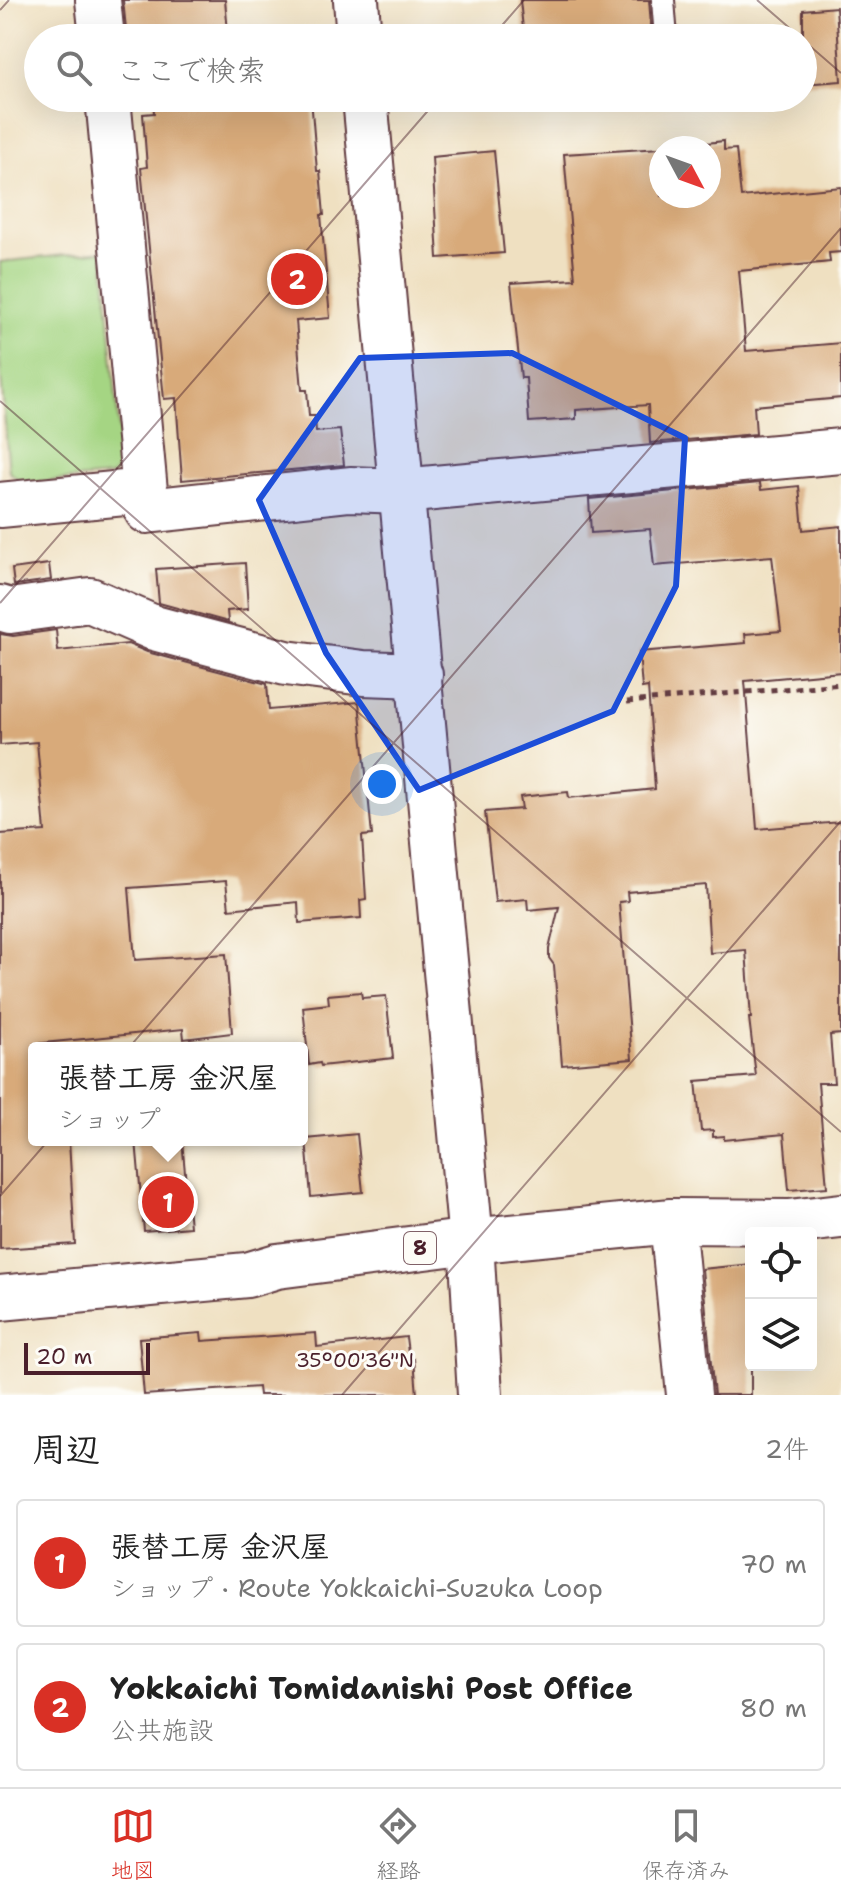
<!DOCTYPE html>
<html lang="ja">
<meta charset="utf-8">
<style>
:root{--surface:#fff;--page:#f6f6f6;--text:#222;--muted:#767676;--line:#e0e0e0;--accent:#d93025}
body{margin:0;font-family:"Shantell Sans","Klee One",sans-serif;background:var(--page);color:var(--text)}
.controls{position:absolute;right:24px;bottom:24px;display:grid;overflow:hidden;border-radius:8px;box-shadow:0 8px 32px #0002}
.controls button{width:72px;height:72px;display:grid;place-items:center;padding:0;border:0;border-bottom:2px solid var(--line);background:var(--surface);color:var(--text);font:40px sans-serif}
.compass{position:absolute;left:649px;top:136px;width:72px;height:72px;border-radius:50%;background:var(--surface);box-shadow:0 8px 32px #0002;rotate:131deg}
.scale{position:absolute;left:24px;bottom:20px;width:126px;box-sizing:border-box;padding-left:8px;border:4px solid #4a1f2b;border-top:0;font-size:22px;line-height:28px;white-space:nowrap;color:#4a1f2b;-webkit-text-stroke:6px #fdfcf7;paint-order:stroke}
.you{position:absolute;left:382px;top:784px;width:28px;height:28px;margin:-20px;border:6px solid #fff;border-radius:50%;background:#1a73e8;box-shadow:0 0 0 12px #1a73e833}
.badge{display:grid;place-items:center;width:52px;height:52px;border-radius:50%;background:var(--accent);color:#fff;font-size:26px;font-weight:700}
.pin{position:absolute;translate:-50% -50%;border:4px solid #fff;box-shadow:0 2px 8px #0006}
.popup{position:absolute;left:28px;top:1042px;width:280px;height:104px;box-sizing:border-box;display:grid;place-content:center;border-radius:8px;background:var(--surface);filter:drop-shadow(0 2px 6px #0005);font-size:26px;white-space:nowrap;color:var(--muted)}
.popup b{font-size:30px;color:var(--text)}
.popup::after{content:'';position:absolute;left:50%;top:100%;margin-left:-16px;border:16px solid transparent;border-top-color:var(--surface)}
.list{margin:0;padding:0;list-style:none}
h2{display:flex;justify-content:space-between;align-items:center;height:104px;margin:0;padding:0 32px;font-size:34px}
h2 small{font-size:26px;font-weight:400;color:var(--muted)}
.list li{display:grid;grid-template-columns:52px 1fr auto;gap:24px;align-items:center;box-sizing:border-box;height:128px;margin:0 16px 16px;padding:0 16px;border:2px solid var(--line);border-radius:8px}
.list b{display:block;font-size:30px;white-space:nowrap}
.list p{margin:0;font-size:26px;white-space:nowrap;color:var(--muted)}
.list em{font-size:26px;font-style:normal;color:var(--muted)}
.icon{flex:none;width:44px;height:44px;fill:none;stroke:currentColor;stroke-width:2;stroke-linecap:round;stroke-linejoin:round}
.map{position:relative;flex:none;width:841px;height:1395px;overflow:hidden}
.search{position:absolute;background:var(--surface);box-shadow:0 8px 32px #0002;left:24px;right:24px;top:24px;height:88px;display:flex;align-items:center;gap:20px;box-sizing:border-box;padding:0 28px;border-radius:44px;color:var(--muted);font-size:30px}
.sheet{height:392px;background:var(--surface)}
nav{display:flex;justify-content:space-around;align-items:center;box-sizing:border-box;height:112px;border-top:2px solid var(--line);background:var(--surface);font-size:22px;color:var(--muted)}
nav a{display:grid;justify-items:center;gap:4px}
nav .on{color:var(--accent)}
.map>svg:first-child{display:block}
.green{fill:#a5d583;stroke:#787a57;stroke-width:2}
.building{fill:#d8aa7a}
.lines{fill:none;stroke-linecap:round;stroke-linejoin:round}
.service-casing{stroke:#633c42;stroke-width:26}
.minor-casing{stroke:#633c42;stroke-width:48}
.tertiary-casing{stroke:#633c42;stroke-width:48}
.primary-casing{stroke:#633c42;stroke-width:48}
.path{stroke:#633c42;stroke-width:5;stroke-dasharray:6 6;stroke-linecap:butt}
.service{stroke:#fff;stroke-width:22}
.minor{stroke:#fff;stroke-width:44}
.tertiary{stroke:#fff;stroke-width:44}
.primary{stroke:#fff;stroke-width:44}
.marked{fill:#1d4ed8;fill-opacity:0.2;stroke:#1d4ed8;stroke-width:6;stroke-linejoin:round}
.ticks{fill:none;stroke:#4a1f2b;stroke-width:2;stroke-opacity:0.45}
.labels{text-anchor:middle;dominant-baseline:central;stroke-width:6;stroke-linejoin:round;paint-order:stroke}
.shield{fill:#fdfcf7;stroke:#806168;stroke-width:2}
.shield-label{font-size:20px;font-weight:bold;fill:#4a1f2b}
.ticks-label{font-size:20px;text-anchor:middle;fill:#4a1f2b;stroke:#fdfcf7;stroke-width:6;stroke-linejoin:round;paint-order:stroke}
</style>
<div class="map">
<svg width="841" height="1395" viewBox="0 0 841 1395">
<rect width="100%" height="100%" fill="#fdfcf7"/>
<filter id="ink" filterUnits="userSpaceOnUse"><feTurbulence type="fractalNoise" baseFrequency=".0125" numOctaves="2"/><feDisplacementMap in="SourceGraphic" scale="16" xChannelSelector="R" yChannelSelector="G"/><feConvolveMatrix kernelMatrix="1 2 1 2 8 2 1 2 1" color-interpolation-filters="sRGB"/></filter>
<filter id="wash" filterUnits="userSpaceOnUse"><feTurbulence type="fractalNoise" baseFrequency=".006" numOctaves="4" result="noise"/><feDisplacementMap in="SourceGraphic" scale="32" xChannelSelector="R" yChannelSelector="G"/><feGaussianBlur stdDeviation="1.8" result="paint"/><feColorMatrix in="noise" values="0 0 0 0 0 0 0 0 0 0 0 0 0 0 0 0 0 1.4 0 .05"/><feComposite in="paint" operator="in"/></filter>
<g filter="url(#wash)">
<rect width="100%" height="100%" fill="#efe0c1"/>
<!-- green -->
<polygon class="green" points="103,251 122,465 111,476 23,483 9,472 0,364 0,262"/>
<g id="blocks">
<!-- building -->
<g class="building">
<polygon points="123,0 225,0 228,32 166,38 127,38"/>
<polygon points="520,0 649,0 652,38 524,38"/>
<polygon points="836,7 841,81 803,84 803,10"/>
<polygon points="153,98 311,98 317,171 320,171 324,215 321,215 330,318 296,321 302,390 307,390 309,416 315,416 316,432 340,430 344,465 182,480 176,398 164,399 141,168 147,167 143,114 154,113"/>
<polygon points="724,141 724,150 736,149 741,197 841,187 841,252 829,253 830,262 739,271 746,351 841,343 841,398 754,406 756,434 650,443 648,405 576,410 576,419 529,422 526,378 521,378 511,283 575,279 564,154 661,148 661,196 709,196 709,148 665,148"/>
<polygon points="494,151 504,253 438,258 432,157"/>
<polygon points="760,483 761,490 799,486 803,530 841,526 841,672 745,681 757,829 841,822 841,1034 830,1035 834,1083 818,1083 827,1187 789,1190 784,1134 724,1140 724,1136 713,1137 713,1130 701,1131 696,1081 756,1076 749,1018 751,1018 746,950 710,953 706,885 627,892 628,901 619,902 632,1059 562,1065 554,965 549,958 549,949 559,907 528,910 527,899 495,902 485,812 522,809 520,797 568,792 569,798 655,789 648,687 642,688 639,652 746,643 745,634 781,631 772,556 654,566 650,529 591,533 589,499"/>
<polygon points="245,563 248,609 227,611 228,622 159,603 156,569"/>
<polygon points="49,564 51,580 14,585 12,569"/>
<polygon points="56,630 58,651 128,644 147,652 267,684 269,710 359,702 372,835 362,836 366,899 360,900 361,918 299,923 298,902 229,909 226,881 129,888 135,960 226,954 232,1033 184,1039 183,1029 34,1044 34,1144 69,1141 75,1244 0,1249 0,834 45,831 37,742 0,745 0,634 13,636"/>
<polygon points="361,992 362,998 386,996 393,1058 321,1066 320,1063 309,1065 303,1007 329,1004 328,995"/>
<polygon points="357,1134 363,1192 311,1197 306,1139"/>
<polygon points="136,1140 182,1140 190,1227 144,1231"/>
<polygon points="751,1264 751,1395 714,1395 702,1269"/>
<polygon points="201,1333 202,1341 316,1333 317,1347 406,1337 409,1360 414,1359 417,1395 259,1395 258,1387 144,1395 139,1338"/>
</g>
</g>
</g>
<g filter="url(#ink)">
<use href="#blocks" fill-opacity="0" stroke="#633c42" stroke-width="2"/>
<g class="lines">
<defs>
<polyline id="service" points="663,0 666,38"/>
<g id="minor">
<polyline points="98,0 102,38"/>
<polyline points="145,491 147,511 350,489 401,491 841,451"/>
<polyline points="0,505 145,491 108,98"/>
<polyline points="0,608 10,611 90,600 154,628 286,663 363,673 420,675"/>
<polyline points="672,1221 689,1395"/>
</g>
<g id="tertiary">
<polyline points="356,0 359,38"/>
<polyline points="365,98 471,1241 480,1395"/>
</g>
<polyline id="primary" points="0,1298 247,1275 277,1266 471,1241 672,1221 789,1222 841,1216"/>
</defs>
<!-- service casing -->
<use href="#service" class="service-casing"/>
<!-- minor casing -->
<use href="#minor" class="minor-casing"/>
<!-- tertiary casing -->
<use href="#tertiary" class="tertiary-casing"/>
<!-- primary casing -->
<use href="#primary" class="primary-casing"/>
<!-- path -->
<polyline class="path" points="627,702 841,684"/>
<!-- service -->
<use href="#service" class="service"/>
<!-- minor -->
<use href="#minor" class="minor"/>
<!-- tertiary -->
<use href="#tertiary" class="tertiary"/>
<!-- primary -->
<use href="#primary" class="primary"/>
</g>
</g>
<!-- marked area -->
<path class="marked" d="M 512,353 L 685,438 L 676,586 L 613,711 L 419,790 L 326,653 L 259,500 L 360,358 Z"/>
<!-- ticks -->
<path class="ticks" d="M 757,0 L 801,38M 0,10 L 9,0M 491,38 L 524,0M 803,40 L 841,73M 0,401 L 841,1132M 0,603 L 439,98M 0,1196 L 841,228M 342,1395 L 841,821"/>
<g class="labels">
<!-- shield labels -->
<rect class="shield" x="404" y="1232" width="32" height="32" rx="6"/>
<g class="shield-label">
<text x="420" y="1248">8</text>
</g>
</g>
<g class="ticks-label">
<text x="355" y="1367">35°00'36"N</text>
</g>
</svg>
<div class="controls">
<button><svg class="icon" aria-label="locate" viewBox="0 0 24 24"><circle cx="12" cy="12" r="6"/><path d="M12 2v4M12 18v4M2 12h4M18 12h4"/></svg></button>
<button><svg class="icon" aria-label="layers" viewBox="0 0 24 24"><path d="M12 4l9 5-9 5-9-5zM3 14l9 5 9-5"/></svg></button>
</div>
<svg class="compass" viewBox="-18 -18 36 36"><path d="M0-13l5 13h-10z" fill="#e53935"/><path d="M0 13l5-13h-10z" fill="#767676"/></svg>
<div class="scale">20 m</div>
<div class="you"></div>
<div class="pin badge" style="left:168px;top:1202px">1</div>
<div class="popup"><b>張替工房 金沢屋</b>ショップ</div>
<div class="pin badge" style="left:297px;top:279px">2</div>
<div class="search"><svg class="icon" aria-label="search" viewBox="0 0 24 24"><circle cx="10" cy="10" r="6"/><path d="M15 15l6 6"/></svg>ここで検索</div>
</div>
<section class="sheet">
<h2>周辺<small>2件</small></h2>
<ul class="list">
<li><span class="badge">1</span><div><b>張替工房 金沢屋</b><p>ショップ · Route Yokkaichi-Suzuka Loop</p></div><em>70 m</em></li>
<li><span class="badge">2</span><div><b>Yokkaichi Tomidanishi Post Office</b><p>公共施設</p></div><em>80 m</em></li>
</ul>
</section>
<nav>
<a class="on"><svg class="icon" aria-label="map" viewBox="0 0 24 24"><path d="M3 6l6-2 6 2 6-2v14l-6 2-6-2-6 2zM9 4v14M15 6v14"/></svg>地図</a>
<a><svg class="icon" aria-label="directions" viewBox="0 0 24 24"><path d="M12 3l9 9-9 9-9-9zM9 14v-3h6M13 9l2 2-2 2"/></svg>経路</a>
<a><svg class="icon" aria-label="saved" viewBox="0 0 24 24"><path d="M7 4h10v16l-5-4-5 4z"/></svg>保存済み</a>
</nav>
